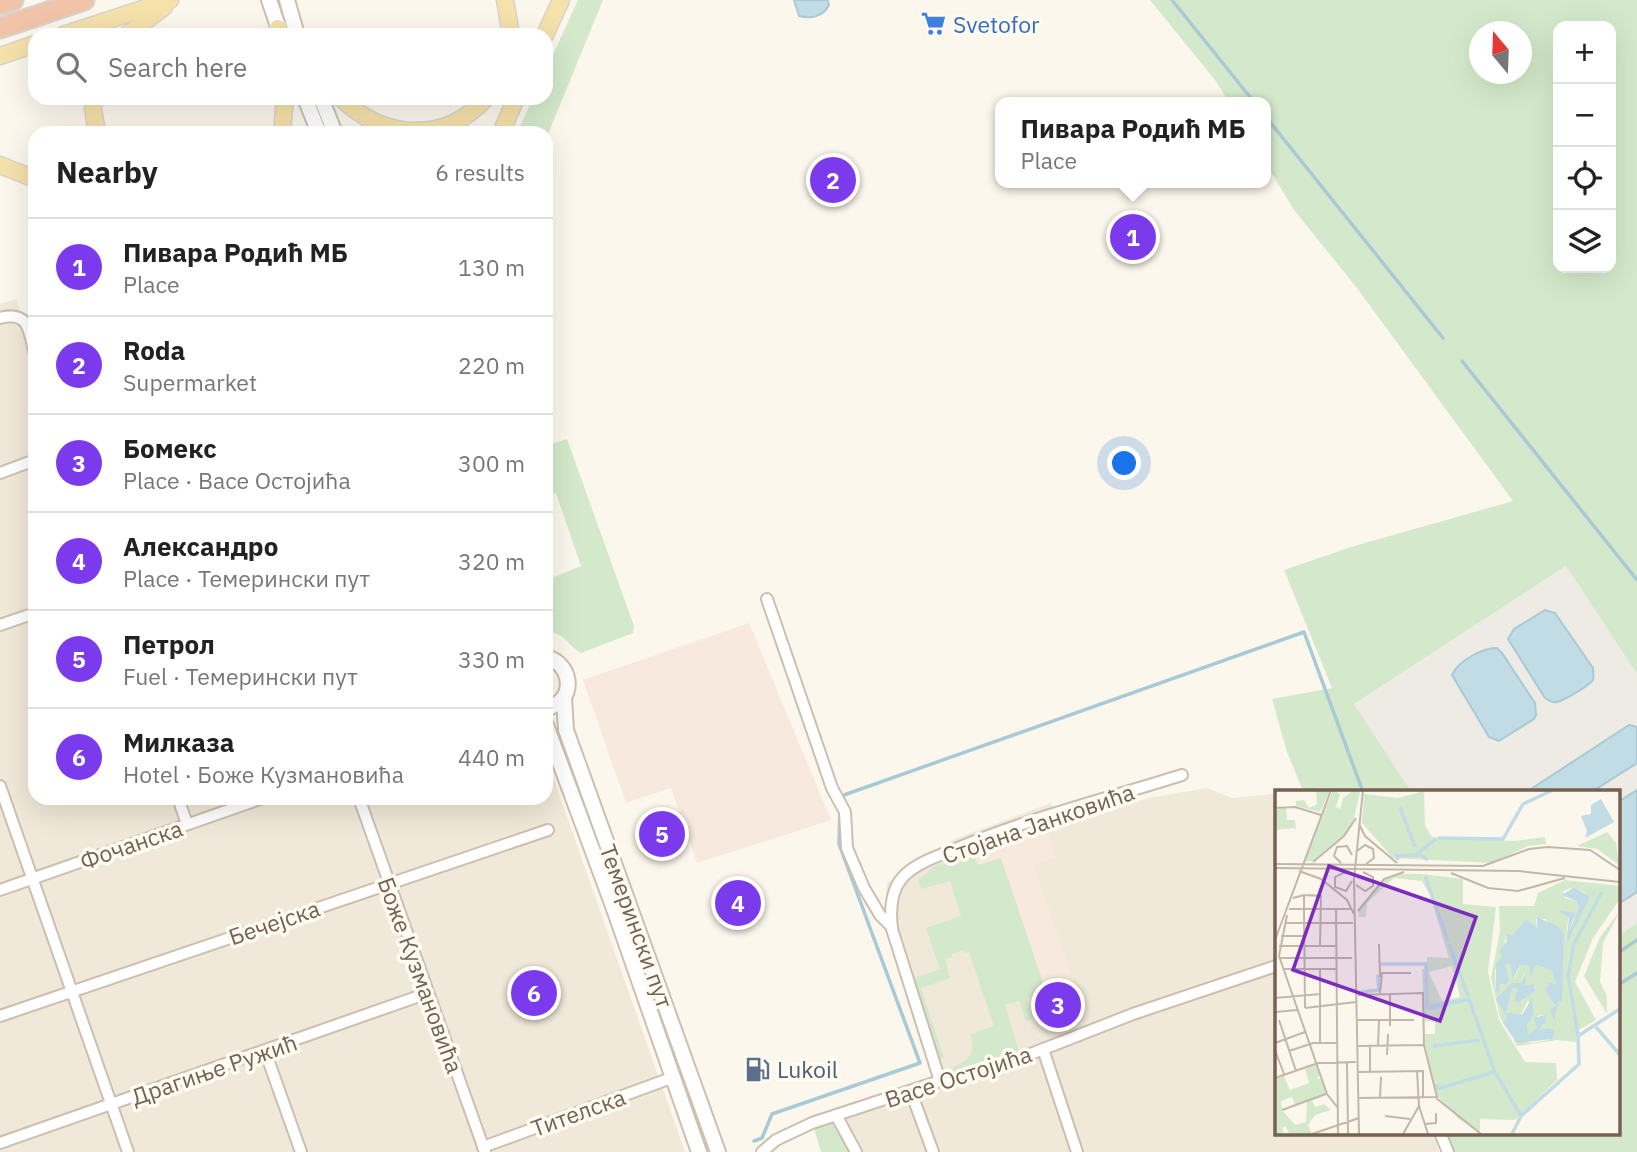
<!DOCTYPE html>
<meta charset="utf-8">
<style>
:root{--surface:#fff;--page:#f6f6f6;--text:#222;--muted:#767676;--line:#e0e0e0;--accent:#7c3aed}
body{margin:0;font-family:"IBM Plex Sans",sans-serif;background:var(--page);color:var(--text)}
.controls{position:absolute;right:21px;top:21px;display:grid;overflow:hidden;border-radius:14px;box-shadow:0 7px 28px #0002}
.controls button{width:63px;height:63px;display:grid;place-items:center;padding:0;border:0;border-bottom:2px solid var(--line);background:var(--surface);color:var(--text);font:35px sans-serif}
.compass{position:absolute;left:1469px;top:21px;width:63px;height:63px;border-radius:50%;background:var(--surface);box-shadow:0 7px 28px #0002;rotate:341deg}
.you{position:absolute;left:1125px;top:464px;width:24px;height:24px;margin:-18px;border:5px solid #fff;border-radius:50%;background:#1a73e8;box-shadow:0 0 0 10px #1a73e833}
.badge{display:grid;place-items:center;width:46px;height:46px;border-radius:50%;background:var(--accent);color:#fff;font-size:23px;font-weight:700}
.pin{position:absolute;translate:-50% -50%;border:4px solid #fff;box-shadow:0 2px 7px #0006}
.popup{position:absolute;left:995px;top:97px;width:276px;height:91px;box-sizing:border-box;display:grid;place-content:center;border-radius:14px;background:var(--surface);filter:drop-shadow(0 2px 5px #0005);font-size:23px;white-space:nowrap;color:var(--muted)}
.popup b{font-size:26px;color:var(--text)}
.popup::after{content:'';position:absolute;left:50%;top:100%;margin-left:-14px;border:14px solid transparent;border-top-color:var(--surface)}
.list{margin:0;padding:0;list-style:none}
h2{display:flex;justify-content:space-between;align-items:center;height:91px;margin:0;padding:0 28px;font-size:30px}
h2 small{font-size:23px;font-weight:400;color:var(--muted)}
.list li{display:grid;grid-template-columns:46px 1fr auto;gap:21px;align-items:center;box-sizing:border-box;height:98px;padding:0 28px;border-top:2px solid var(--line)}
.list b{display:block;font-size:26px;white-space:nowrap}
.list p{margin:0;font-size:23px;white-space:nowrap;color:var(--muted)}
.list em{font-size:23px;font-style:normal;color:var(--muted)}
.icon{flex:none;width:38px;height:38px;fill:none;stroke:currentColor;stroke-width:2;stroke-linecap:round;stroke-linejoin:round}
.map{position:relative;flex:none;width:1637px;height:1152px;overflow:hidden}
.search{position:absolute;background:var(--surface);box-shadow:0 7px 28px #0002;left:28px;top:28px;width:525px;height:77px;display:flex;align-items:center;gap:18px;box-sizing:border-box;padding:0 24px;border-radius:21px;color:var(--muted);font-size:26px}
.panel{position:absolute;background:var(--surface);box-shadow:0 7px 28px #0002;left:28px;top:126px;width:525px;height:679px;border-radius:21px}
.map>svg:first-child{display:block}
.residential{fill:#f0e8d8}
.commercial{fill:#f8e9de}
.industrial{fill:#eeeae4}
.green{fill:#d4e9cb;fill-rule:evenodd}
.water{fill:#c1dce5;stroke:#a8cad6;stroke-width:2}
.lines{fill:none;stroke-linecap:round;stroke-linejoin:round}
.stream{stroke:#a8cad6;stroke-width:3.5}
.street-casing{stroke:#ccbfaf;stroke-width:14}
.secondary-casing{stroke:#cec0ae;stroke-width:18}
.primary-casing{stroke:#d9d3ce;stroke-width:19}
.highway-casing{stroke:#d9d3ce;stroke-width:23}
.street{stroke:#fff;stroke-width:10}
.secondary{stroke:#fff;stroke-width:14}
.primary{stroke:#f5e1aa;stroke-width:16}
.highway{stroke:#f1c3a8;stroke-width:19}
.labels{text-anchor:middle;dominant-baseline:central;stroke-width:7;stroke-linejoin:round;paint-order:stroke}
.shop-label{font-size:23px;fill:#366cbe;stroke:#fefbf3;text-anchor:start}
.street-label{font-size:23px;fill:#766250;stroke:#fefbf3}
.service-label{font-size:23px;fill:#4e5e75;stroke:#fefbf3;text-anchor:start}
.inset-river{fill:none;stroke:#c1dce5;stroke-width:3.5}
.inset-road{fill:none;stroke:#c2b7a9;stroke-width:2}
.view{fill:#7b2cbf;fill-opacity:0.15;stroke:#7b2cbf;stroke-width:3.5}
.inset-edge{fill:none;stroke:#766250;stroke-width:3.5}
</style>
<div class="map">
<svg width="1637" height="1152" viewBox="0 0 1637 1152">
<rect width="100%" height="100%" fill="#fcf7ec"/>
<!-- residential -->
<g class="residential">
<polygon points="16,299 35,357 35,798 546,798 546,757 685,1152 0,1152 0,304"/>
<polygon points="1207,788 1232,798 1276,794 1276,1133 1432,1133 1439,1152 824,1152 815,1127 939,1092 884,923 887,883 955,839 1051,803 1060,826 1080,818 1149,798"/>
</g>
<!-- commercial -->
<g class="commercial">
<polygon points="749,623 831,820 697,863 671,788 626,803 583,680"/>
<polygon points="1045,825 1056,857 1034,865 1081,1004 1053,1013 1001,858 978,865 972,850"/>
</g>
<!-- industrial -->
<polygon class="industrial" points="1566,566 1637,674 1637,923 1618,936 1618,792 1411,791 1354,704"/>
<!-- green -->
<g class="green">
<polygon points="578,0 603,0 546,139 546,133 517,133 533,98 546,98 546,70"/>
<path d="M 1150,0 L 1637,0 L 1637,674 L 1566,566 L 1354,704 L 1411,791 L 1303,791 L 1287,752 L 1272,699 L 1332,688 L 1284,570 L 1351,547 L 1513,501 L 1357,288 L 1294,210 L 1266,164 L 1266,102 L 1229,102 L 1215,80 ZM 1611,26 L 1611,268 L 1558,268 L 1558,26 ZM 1480,32 L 1522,32 L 1522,74 L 1480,74 Z"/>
<path d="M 567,439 L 634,626 L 633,633 L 581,653 C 567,645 567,634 546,631 L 547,580 L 581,566 L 556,493 L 546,496 L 546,446 Z"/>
<path d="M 972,850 L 978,865 L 1001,858 L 1046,991 L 1026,998 L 1032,1019 L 1026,1021 L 1019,1001 L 1005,1005 L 1019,1052 L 948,1073 L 947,1071 C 968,1059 975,1059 971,1034 L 994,1026 L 969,952 L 965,953 L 963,950 L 952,954 L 952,957 L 945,959 L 950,978 L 921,988 L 944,1058 L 940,1059 L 914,978 L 940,969 L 926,928 L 961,916 L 950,881 L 922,889 L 919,885 L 919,879 L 935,866 Z"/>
<polygon points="1637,923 1637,1152 1455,1152 1447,1133 1618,1133 1618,936"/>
<polygon points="832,1122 837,1124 851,1152 821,1152 814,1128"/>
</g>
<!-- water -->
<g class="water">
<path d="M 794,0 L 828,0 L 829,5 C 823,17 811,19 799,16 Z"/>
<path d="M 1545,610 L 1555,613 L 1593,668 C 1593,671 1594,676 1593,680 C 1590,685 1562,702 1556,702 C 1551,703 1550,701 1545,698 L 1508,639 L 1514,629 Z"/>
<path d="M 1497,648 L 1502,653 L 1535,703 L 1536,715 L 1534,719 L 1499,741 L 1489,737 L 1452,675 C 1458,661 1482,648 1497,648 Z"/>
<polygon points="1629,725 1637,727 1637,763 1593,791 1528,791"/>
<polygon points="1637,790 1637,892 1618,904 1618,802"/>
</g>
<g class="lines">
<!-- stream -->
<g class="stream">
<polyline points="1172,0 1254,102"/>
<polyline points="1266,117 1443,338"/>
<polyline points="1462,361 1637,580"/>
<polyline points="842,802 844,795 1304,632 1363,792"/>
<polyline points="1618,953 1637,940"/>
<polyline points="1618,985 1637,973"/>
<polyline points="754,1141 762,1138 772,1114 920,1063 839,844 840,809"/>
</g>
<defs>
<g id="street">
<path d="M 0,318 C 30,310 29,332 35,355"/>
<polyline points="0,473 35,460"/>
<polyline points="767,599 832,788 845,812 847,848 864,888 880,915 892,927"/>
<polyline points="0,625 35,613"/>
<polyline points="0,786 128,1152"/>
<polyline points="178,798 187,824"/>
<polyline points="359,798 485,1152"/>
<polyline points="0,890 263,798"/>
<polyline points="0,1016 548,830"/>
<polyline points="1043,1049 1077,1152"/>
<polyline points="265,1051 301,1152"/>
<path d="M 940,1081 L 892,929 C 890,912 890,892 902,878 C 914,864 935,857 953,850 C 1026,819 1106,799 1182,775"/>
<polyline points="911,1092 933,1152"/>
<polyline points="836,1115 856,1152"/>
<polyline points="1440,1133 1448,1152"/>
<polyline points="0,1143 428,993"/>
<polyline points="483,1147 674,1077"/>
<polyline points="762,1152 776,1140 812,1123 940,1081 974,1073 1023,1057 1133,1014 1276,966"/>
</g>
<g id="secondary">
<polyline points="269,0 281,35"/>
<polyline points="287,0 297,35"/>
<polyline points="305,98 319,133"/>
<polyline points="321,98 335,133"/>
<path d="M 546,657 C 574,664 576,703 546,708"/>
<polyline points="564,698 566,730 718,1152"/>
<polyline points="546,725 613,906 699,1152"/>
</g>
<g id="primary">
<polyline points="505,0 511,35"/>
<polyline points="278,28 279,35"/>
<polyline points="63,35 170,0"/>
<polyline points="127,35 164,7"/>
<polyline points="545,35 561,0"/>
<polyline points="0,56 35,44"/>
<polyline points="94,98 93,109 97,133"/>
<path d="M 341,98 C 384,140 445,144 486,98"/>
<polyline points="282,133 285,98"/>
<polyline points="501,133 516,98"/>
<polyline points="0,165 35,179"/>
</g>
<g id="highway">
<polyline points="0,4 13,0"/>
<polyline points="0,28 84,0"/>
</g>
</defs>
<!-- street casing -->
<use href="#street" class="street-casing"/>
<!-- secondary casing -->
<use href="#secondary" class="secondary-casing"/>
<!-- primary casing -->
<use href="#primary" class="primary-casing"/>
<!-- highway casing -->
<use href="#highway" class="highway-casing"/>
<!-- street -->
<use href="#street" class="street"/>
<!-- secondary -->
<use href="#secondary" class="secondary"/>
<!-- primary -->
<use href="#primary" class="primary"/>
<!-- highway -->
<use href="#highway" class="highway"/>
</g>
<!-- icons -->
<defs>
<symbol id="supermarket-bare" viewBox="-9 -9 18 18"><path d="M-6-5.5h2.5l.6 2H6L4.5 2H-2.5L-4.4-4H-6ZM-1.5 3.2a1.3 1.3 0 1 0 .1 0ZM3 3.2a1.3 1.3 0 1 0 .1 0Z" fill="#3f7fe0" stroke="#fefbf3" stroke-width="2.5" paint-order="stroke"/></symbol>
<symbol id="fuel-bare" viewBox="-9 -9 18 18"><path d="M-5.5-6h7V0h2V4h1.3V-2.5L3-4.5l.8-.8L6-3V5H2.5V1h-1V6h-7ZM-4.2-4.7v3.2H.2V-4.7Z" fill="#5c6f8a" stroke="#fefbf3" stroke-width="2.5" paint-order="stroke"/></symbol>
</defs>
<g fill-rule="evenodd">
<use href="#supermarket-bare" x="916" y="6" width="35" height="35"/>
<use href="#fuel-bare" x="740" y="1052" width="35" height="35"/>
</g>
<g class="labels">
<!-- shop labels -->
<g class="shop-label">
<text x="953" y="24">Svetofor</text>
</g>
<!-- street labels -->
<g class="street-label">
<text transform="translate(1038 823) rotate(-19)">Стојана Јанковића</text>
<text transform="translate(131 844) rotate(-19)">Фочанска</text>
<text transform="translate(274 922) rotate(-19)">Бечејска</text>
<text transform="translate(637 926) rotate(70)">Темерински пут</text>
<text transform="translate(421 975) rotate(70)">Боже Кузмановића</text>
<text transform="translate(214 1069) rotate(-19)">Драгиње Ружић</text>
<text transform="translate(958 1076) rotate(-18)">Васе Остојића</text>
<text transform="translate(578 1112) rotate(-20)">Тителска</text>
</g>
<!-- service labels -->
<g class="service-label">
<text x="777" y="1069">Lukoil</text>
</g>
</g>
<!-- overview -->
<g transform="translate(1275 790)">
<rect width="345" height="345" fill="#fcf7ec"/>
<path d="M 41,0 L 55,0 L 45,22 L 21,16 L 21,11 L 29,10 L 34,18 L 42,14 ZM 58,0 L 65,4 L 61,17 L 65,19 L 68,8 L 79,0 L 85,2 L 79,28 L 72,42 L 38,71 L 28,72 ZM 149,1 L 150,35 L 157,47 L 238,51 L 270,47 L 271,54 L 253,56 L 217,73 L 118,68 L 87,33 L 89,4 L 123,8 ZM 11,18 L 12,30 L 20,30 L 21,41 L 20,38 L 0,40 L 0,20 ZM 332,42 L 341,53 L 344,75 L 322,59 L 302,56 ZM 126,84 L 147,84 L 147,89 L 148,84 L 188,89 L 188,114 L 221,117 L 213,182 L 224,230 L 250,272 L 281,273 L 282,290 L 240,330 L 205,329 L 205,342 L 184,329 L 163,307 L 150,256 L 150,244 L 160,244 L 160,232 L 149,231 L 147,179 L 152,179 L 152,167 L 174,168 L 155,105 L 147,91 L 119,88 L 92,113 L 91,127 L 83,127 L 84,121 L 110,89 ZM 177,176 L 185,207 L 167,211 L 154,182 ZM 290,90 L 345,96 L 345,109 L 318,148 L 300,192 L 321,230 L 302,241 L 301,252 L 282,250 L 242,256 L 225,228 L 216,188 L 225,141 L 224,116 L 259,116 L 263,103 ZM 299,97 L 310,103 L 311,111 L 291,154 L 293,128 L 299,129 L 294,143 L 304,118 L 301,111 L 290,108 L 288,101 ZM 251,129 L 262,139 L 261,129 L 270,129 L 289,146 L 287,188 L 277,228 L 280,217 L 270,200 L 281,195 L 277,181 L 262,174 L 245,175 L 239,189 L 235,173 L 230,174 L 230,195 L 225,194 L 221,200 L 220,180 L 228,166 L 231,145 L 239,145 ZM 250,183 L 250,196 L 261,197 L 247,212 L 241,207 L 244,199 L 237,198 L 230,211 L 231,222 L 246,225 L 253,210 L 259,225 L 252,235 L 254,245 L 262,239 L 262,226 L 269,225 L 263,240 L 271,240 L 277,249 L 256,253 L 238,249 L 229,233 L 232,227 L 223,210 L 234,196 L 246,193 ZM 345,121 L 328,153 L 325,192 L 332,206 L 332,224 L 309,186 L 325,147 ZM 41,275 L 45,286 L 41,288 L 46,289 L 51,304 L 20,315 L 17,307 L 6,311 L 7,320 L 20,335 L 31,332 L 32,312 L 37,310 L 40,317 L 49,314 L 56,320 L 40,325 L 33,335 L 37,344 L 14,344 L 11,336 L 7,338 L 9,344 L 0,344 L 0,289 L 9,286 L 15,300 L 34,293 L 30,279 Z" fill="#d4e9cb" fill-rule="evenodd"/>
<path d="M 326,9 L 339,32 L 310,48 L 312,41 L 306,26 L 316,24 L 316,15 ZM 299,97 L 315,107 L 291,155 L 294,128 L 283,120 L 300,123 L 294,142 L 304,118 L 301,111 L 287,105 ZM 262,127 L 282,136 L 289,145 L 287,211 L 283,212 L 279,231 L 275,219 L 280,216 L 270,200 L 275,192 L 281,195 L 277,181 L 260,174 L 256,189 L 254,176 L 245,175 L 238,189 L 235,174 L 230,174 L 234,190 L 231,195 L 225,194 L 224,204 L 221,200 L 221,174 L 228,166 L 224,162 L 232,151 L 231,144 L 238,145 L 251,129 L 262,138 ZM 251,183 L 250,196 L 259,194 L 260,201 L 244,213 L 239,210 L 243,199 L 237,198 L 231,222 L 247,225 L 257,208 L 259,225 L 252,235 L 254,245 L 262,238 L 259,228 L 270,225 L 271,232 L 263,240 L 275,238 L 280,242 L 277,249 L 242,253 L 228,233 L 232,227 L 221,209 L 237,193 L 246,193 Z" fill="#c1dce5"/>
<path class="inset-river" d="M 125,17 L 140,57M 163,48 L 228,49 L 248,14 L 278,0M 123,70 L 122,66 L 143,65M 153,70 L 143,63 L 161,49M 150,86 L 173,151M 174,154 L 193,206M 106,174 L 151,174 L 152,217 L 194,209M 86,202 L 104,200 L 103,185M 153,219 L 194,209 L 220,282 L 246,326M 321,237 L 345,265M 303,245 L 293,185 L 299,154 L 327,102M 158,256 L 205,250M 161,294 L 162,299 L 219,282M 237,344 L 246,326 L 304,274 L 303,246 L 345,219"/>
<path class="inset-road" d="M 0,18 L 20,17 L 46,25M 84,34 L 90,46 L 122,73M 82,61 L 90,55 L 98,59 L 99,68 L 91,74M 38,72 L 69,46 L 81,28M 66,73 L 59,66 L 62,57 L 72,56 L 77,65M 0,74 L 208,76 L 254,59 L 273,57 L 315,60 L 345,80M 0,78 L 243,81 L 345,92M 24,81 L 46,89 L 72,110 L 79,124M 70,82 L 60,87 L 60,97 L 71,101 L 77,91M 176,83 L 213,98 L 243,101 L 290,88M 81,95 L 90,101 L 98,96 L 98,87 L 88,82M 29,105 L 46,106 L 45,156M 18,108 L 29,105 L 29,119M 14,119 L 76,119M 29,119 L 30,218M 61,119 L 63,344M 83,121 L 109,89 L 129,82M 12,125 L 4,166 L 52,304 L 63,318M 10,133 L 78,133M 6,146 L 29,146M 0,150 L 56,0M 104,154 L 105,187M 4,156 L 61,156M 4,168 L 77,168M 8,179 L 61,179M 45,179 L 45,253M 105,203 L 107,183 L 136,183M 83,205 L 148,203 L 149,255 L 162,307 L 83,308M 0,208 L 45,204M 30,218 L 81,212M 0,222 L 22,220M 4,230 L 21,281M 83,230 L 139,230M 115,236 L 115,203M 0,253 L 30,242M 83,256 L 149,255M 103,256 L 104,230M 0,260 L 9,284M 14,261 L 38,253 L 62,253M 112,265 L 113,244M 72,273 L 73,344M 95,281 L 95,256M 142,281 L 144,316 L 153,344M 83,282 L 148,281 L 148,307M 0,288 L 43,273 L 81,272M 105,308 L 106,287M 161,308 L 206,344M 7,320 L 51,304M 110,326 L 135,329M 150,334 L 161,333 L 161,323M 37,344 L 84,328M 84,344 L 79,89 L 88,0M 128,344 L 144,316"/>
<path class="view" d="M 54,76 L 201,127 L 165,231 L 18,180 Z"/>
<rect width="345" height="345" class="inset-edge"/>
</g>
</svg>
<div class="controls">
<button>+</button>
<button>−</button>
<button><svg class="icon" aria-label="locate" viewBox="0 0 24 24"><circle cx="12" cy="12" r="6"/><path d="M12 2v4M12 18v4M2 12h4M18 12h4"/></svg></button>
<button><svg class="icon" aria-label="layers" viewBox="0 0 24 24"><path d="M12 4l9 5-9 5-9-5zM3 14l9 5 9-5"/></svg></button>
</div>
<svg class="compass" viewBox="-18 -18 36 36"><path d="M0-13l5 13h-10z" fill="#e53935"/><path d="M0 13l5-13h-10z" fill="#767676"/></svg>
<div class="you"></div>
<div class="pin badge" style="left:1133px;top:237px">1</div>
<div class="popup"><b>Пивара Родић МБ</b>Place</div>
<div class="pin badge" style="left:833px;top:180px">2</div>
<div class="pin badge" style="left:1058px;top:1005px">3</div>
<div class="pin badge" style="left:738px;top:903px">4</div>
<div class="pin badge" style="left:662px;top:834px">5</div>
<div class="pin badge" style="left:534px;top:993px">6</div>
<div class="search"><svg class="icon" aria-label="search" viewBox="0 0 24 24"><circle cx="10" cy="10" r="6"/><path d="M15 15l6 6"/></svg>Search here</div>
<section class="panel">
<h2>Nearby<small>6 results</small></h2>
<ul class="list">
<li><span class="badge">1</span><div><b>Пивара Родић МБ</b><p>Place</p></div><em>130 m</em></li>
<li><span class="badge">2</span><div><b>Roda</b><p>Supermarket</p></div><em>220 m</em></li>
<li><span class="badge">3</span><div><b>Бомекс</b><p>Place · Васе Остојића</p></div><em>300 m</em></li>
<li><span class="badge">4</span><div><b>Александро</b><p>Place · Темерински пут</p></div><em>320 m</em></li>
<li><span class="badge">5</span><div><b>Петрол</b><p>Fuel · Темерински пут</p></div><em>330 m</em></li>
<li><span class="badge">6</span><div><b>Милказа</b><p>Hotel · Боже Кузмановића</p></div><em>440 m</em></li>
</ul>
</section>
</div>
